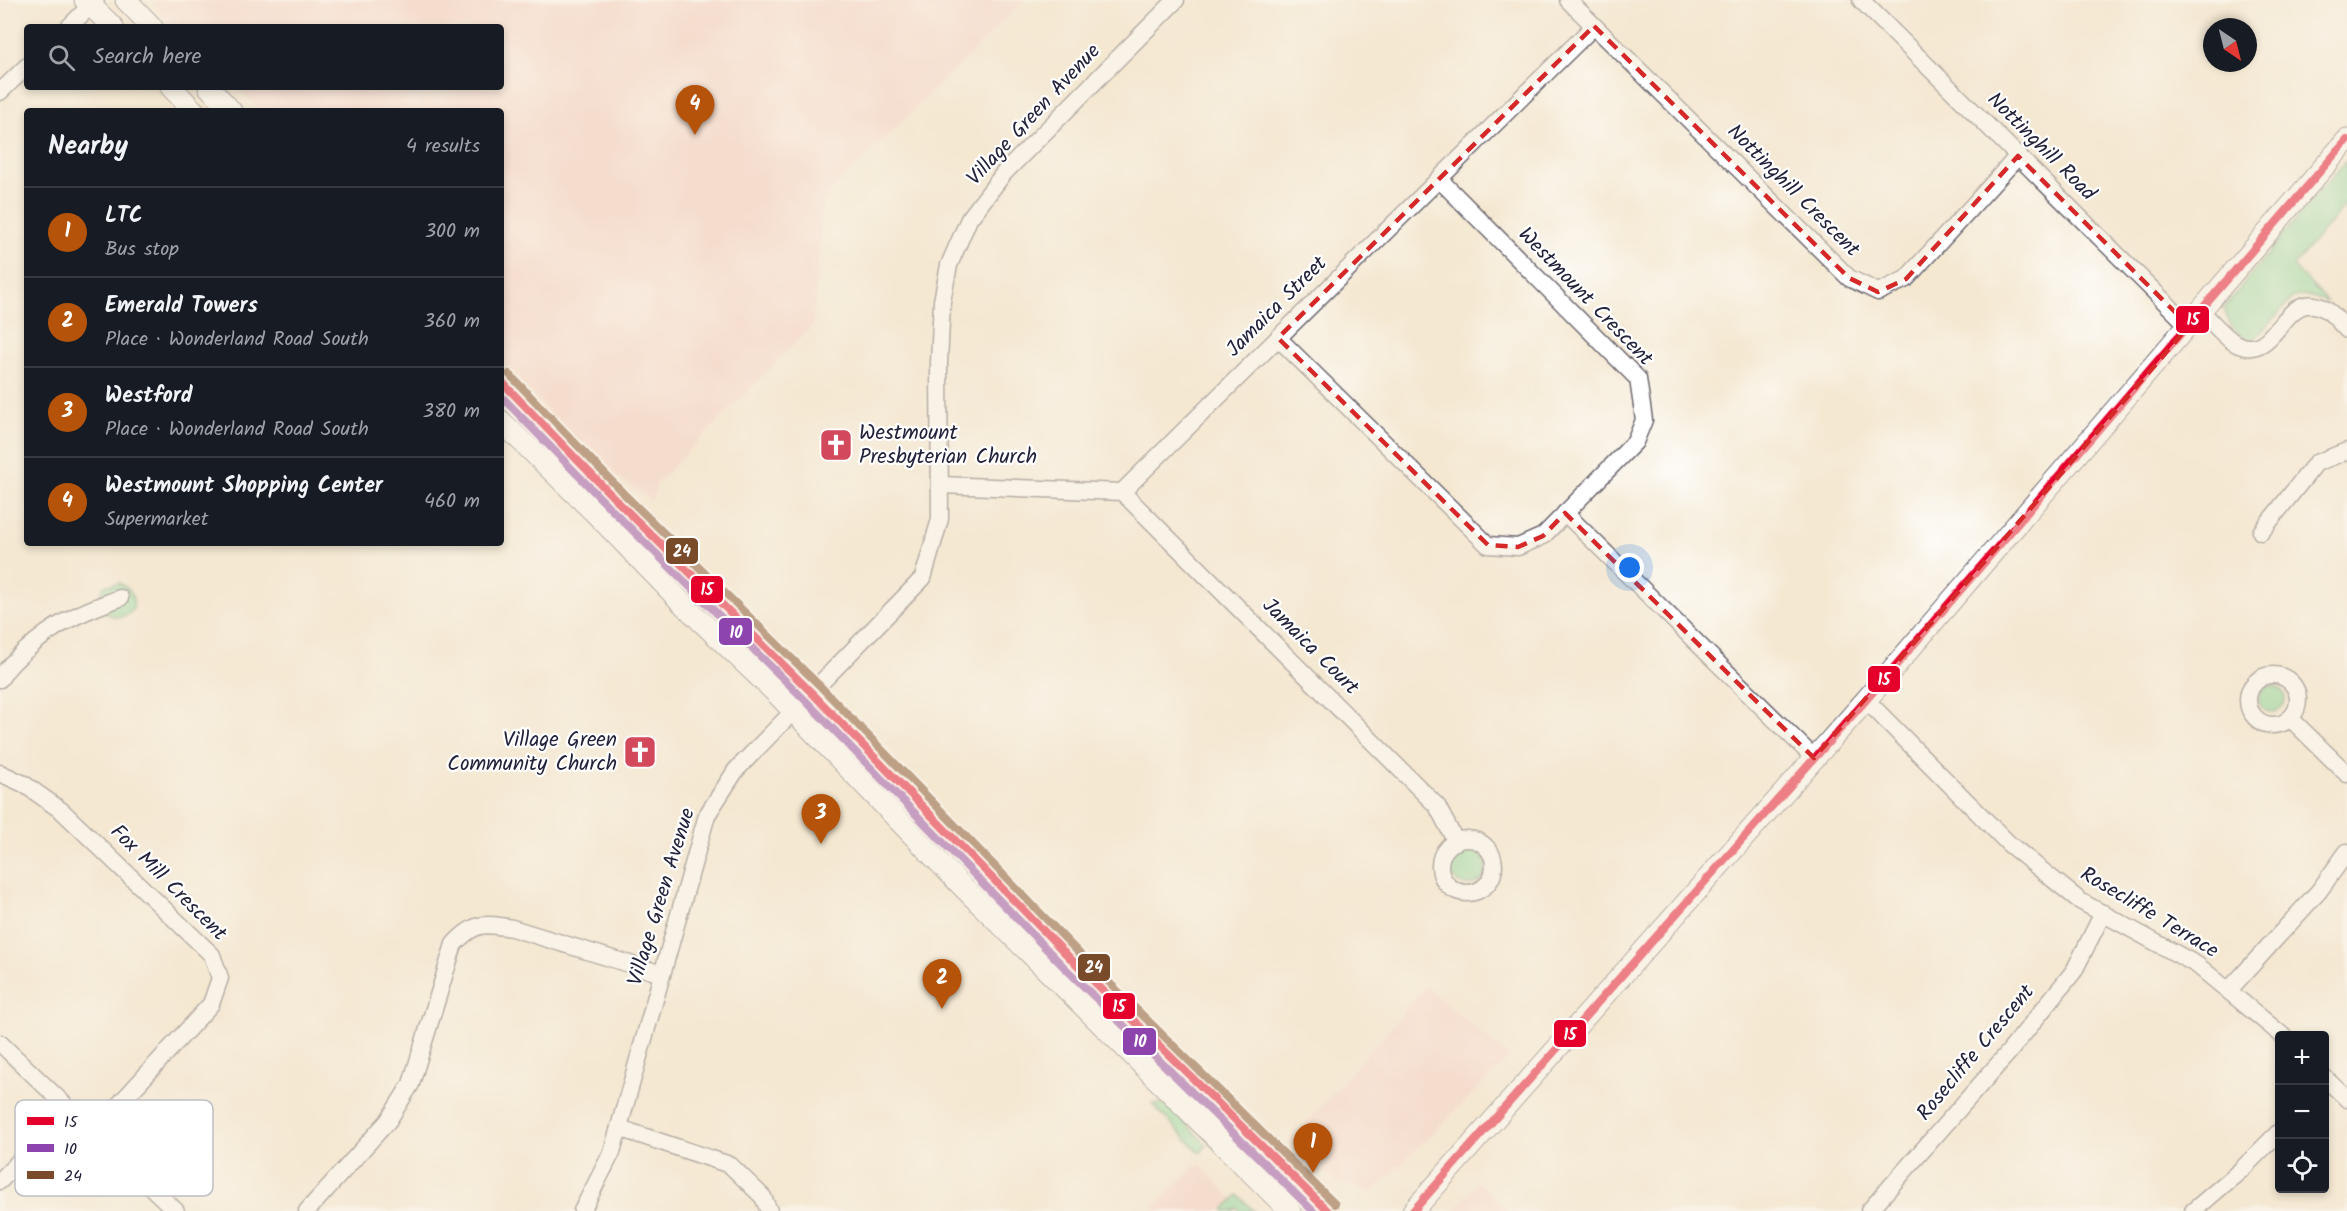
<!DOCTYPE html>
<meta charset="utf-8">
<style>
:root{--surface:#171b24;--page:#20242c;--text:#f1f3f6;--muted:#9ea1a6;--line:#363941;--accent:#b45309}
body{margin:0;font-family:Kalam,sans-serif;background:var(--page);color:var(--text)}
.controls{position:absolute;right:18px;bottom:18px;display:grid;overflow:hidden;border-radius:6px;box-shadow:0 3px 9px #0003}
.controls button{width:54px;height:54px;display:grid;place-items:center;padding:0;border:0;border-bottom:2px solid var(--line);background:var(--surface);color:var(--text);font:30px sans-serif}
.compass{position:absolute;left:2203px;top:18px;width:54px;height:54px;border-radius:50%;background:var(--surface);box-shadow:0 3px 9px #0003;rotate:145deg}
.you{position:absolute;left:1630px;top:568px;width:21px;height:21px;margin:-15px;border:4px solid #fff;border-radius:50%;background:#1a73e8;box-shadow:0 0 0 9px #1a73e833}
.badge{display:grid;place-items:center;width:39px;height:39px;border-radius:50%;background:var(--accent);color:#fff;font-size:20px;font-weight:700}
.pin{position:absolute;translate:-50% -50px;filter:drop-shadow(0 2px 3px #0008)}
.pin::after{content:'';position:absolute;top:32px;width:21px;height:18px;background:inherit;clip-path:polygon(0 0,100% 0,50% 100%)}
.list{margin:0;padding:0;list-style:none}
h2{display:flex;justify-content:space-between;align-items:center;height:78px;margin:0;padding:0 24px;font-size:26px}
h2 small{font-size:20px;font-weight:400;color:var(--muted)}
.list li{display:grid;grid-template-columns:39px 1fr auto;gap:18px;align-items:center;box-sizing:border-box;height:90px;padding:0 24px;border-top:2px solid var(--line)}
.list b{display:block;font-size:22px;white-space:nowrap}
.list p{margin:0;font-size:20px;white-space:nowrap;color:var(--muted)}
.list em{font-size:20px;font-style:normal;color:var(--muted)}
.icon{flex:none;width:33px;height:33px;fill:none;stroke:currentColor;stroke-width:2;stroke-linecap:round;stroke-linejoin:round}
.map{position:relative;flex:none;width:2347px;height:1211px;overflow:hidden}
.search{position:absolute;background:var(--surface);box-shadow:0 3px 9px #0003;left:24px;top:24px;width:480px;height:66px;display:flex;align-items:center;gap:15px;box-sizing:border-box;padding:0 21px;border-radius:6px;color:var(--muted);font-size:22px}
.panel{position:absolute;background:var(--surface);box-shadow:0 3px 9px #0003;left:24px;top:108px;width:480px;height:438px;border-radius:6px}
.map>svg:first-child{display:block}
.built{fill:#f7d0c9}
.green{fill:#85d799;stroke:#547c6a;stroke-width:1.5}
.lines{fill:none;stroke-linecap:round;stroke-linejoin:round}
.minor-casing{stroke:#6c6770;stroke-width:19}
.major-casing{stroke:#6c6770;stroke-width:23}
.minor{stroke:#fff;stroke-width:16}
.major{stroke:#fff;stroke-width:21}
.bus-1-casing{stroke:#fff;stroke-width:12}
.bus-2-casing{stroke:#fff;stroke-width:12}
.bus-3-casing{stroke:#fff;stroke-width:12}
.bus-1{stroke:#e4002b;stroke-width:8}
.bus-2{stroke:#8e44ad;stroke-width:8}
.bus-3{stroke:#7a4b2a;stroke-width:8}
.marked{fill:none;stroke:#d62828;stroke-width:4.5;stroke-dasharray:12 8;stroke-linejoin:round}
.labels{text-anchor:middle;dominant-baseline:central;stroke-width:4.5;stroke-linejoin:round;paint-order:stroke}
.street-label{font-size:21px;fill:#22223b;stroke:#fff}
.poi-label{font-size:21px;fill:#22223b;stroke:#fff;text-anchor:start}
.key{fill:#fff;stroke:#bdbdc4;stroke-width:1.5}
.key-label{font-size:16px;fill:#22223b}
.line-badge{stroke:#fff;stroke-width:2}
.badge-label{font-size:16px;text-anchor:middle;font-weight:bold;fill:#fff}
</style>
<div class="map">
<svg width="2347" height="1211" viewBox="0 0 2347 1211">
<rect width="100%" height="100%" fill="#fff"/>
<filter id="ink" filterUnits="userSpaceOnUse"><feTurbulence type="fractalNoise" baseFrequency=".0167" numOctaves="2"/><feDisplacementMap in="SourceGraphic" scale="12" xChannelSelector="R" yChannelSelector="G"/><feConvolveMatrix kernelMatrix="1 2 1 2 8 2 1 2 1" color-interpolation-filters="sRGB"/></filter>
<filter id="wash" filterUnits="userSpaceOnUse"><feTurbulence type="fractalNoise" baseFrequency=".008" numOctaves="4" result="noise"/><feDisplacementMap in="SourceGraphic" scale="24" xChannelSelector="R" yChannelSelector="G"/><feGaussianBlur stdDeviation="1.35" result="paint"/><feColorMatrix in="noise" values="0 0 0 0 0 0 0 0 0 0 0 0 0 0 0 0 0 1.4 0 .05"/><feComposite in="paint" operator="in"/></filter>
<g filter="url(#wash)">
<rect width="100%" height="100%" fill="#f4e8d1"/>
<!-- built -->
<g class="built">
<polygon points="154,0 1025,0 823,199 813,325 657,483 652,501 600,465 501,362 501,111 261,111 237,87 501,87 501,27 175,27 154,6"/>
<polygon points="1426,987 1510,1057 1373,1192 1336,1182 1291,1141"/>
<polygon points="1198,1163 1245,1211 1151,1211"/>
<polygon points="1478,1182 1508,1211 1454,1211"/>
</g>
<!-- green -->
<g class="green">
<path d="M 2347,160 L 2347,203 L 2293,266 L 2328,302 L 2305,295 L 2294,297 L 2254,340 C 2239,339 2227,322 2224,308 L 2304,209 Z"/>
<path d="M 119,583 C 131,589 135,595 133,610 C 122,620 115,618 102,611 L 99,597 L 104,586 Z"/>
<circle cx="2272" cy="699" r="13"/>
<circle cx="1468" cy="867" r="18"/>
<polygon points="1160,1103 1168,1106 1207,1145 1200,1153 1152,1104"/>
<polygon points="1238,1195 1254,1211 1240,1211 1237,1208 1233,1211 1225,1211 1225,1208"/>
</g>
</g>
<g filter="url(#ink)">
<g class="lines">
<defs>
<g id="minor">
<polyline points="1568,0 1849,278 1878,292 1906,279 2018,156"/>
<polyline points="1861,0 2189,326"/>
<polyline points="69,27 96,0"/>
<polyline points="0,92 27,66"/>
<path d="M 2201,311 C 2210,320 2228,341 2239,345 C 2279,361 2283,284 2327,310 C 2334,315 2341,324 2347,330"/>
<polyline points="1278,338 1488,545 1518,547 1543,536 1635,442 1644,420 1638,379 1439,179"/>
<polyline points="940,485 1122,492 1594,26"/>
<polyline points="1122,492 1437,806 1456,842"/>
<polyline points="1565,513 1814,758"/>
<polyline points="2261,532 2316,463 2347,451"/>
<circle cx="2273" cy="700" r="25"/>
<path d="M 0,679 C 7,667 15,660 25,651 C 56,623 81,612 120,598"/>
<polyline points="1866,700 2009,844 2080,901 2197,965 2283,1036"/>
<polyline points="2290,718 2347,774"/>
<polyline points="0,773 24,784 62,811 212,955 220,978 211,1004 94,1132"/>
<circle cx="1467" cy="866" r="27"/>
<polyline points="2229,990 2319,891 2347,852"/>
<polyline points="0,1043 176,1211"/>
<polyline points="2324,1077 2347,1099"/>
<polyline points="619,1128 730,1165 763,1197 769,1211"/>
<polyline points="0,1181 69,1109"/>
<path d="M 307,1211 L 388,1121 L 411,1084 L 454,944 C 475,922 483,923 512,928 L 662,974"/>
<polyline points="582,1211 612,1152 707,815 736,770 923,578 940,519 939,363 942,301 949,265 969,219 1004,173 1176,0"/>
<polyline points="1869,1211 2009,1052 2074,971 2103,913"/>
<polyline points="2193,1211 2241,1170 2280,1131"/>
</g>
<g id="major">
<polyline points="85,0 113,27"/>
<polyline points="126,0 152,27"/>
<polyline points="171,87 194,111"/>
<polyline points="209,87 231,111"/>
<polyline points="501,381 617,501 812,693 1071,959 1328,1211"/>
<polyline points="501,421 599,517 684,605 778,695 959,883 1290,1211"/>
<polyline points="1413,1211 1866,700 2347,140"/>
</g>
</defs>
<!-- minor casing -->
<use href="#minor" class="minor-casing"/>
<!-- major casing -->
<use href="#major" class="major-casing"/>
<!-- minor -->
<use href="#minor" class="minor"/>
<!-- major -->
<use href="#major" class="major"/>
<defs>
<g id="bus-1">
<polyline points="501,381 617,501 812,693 1071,959 1328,1211"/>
<polyline points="1413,1211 1866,700 2347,140"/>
</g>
<polyline id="bus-2" points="501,396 610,508 805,700 1063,966 1313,1211"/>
<polyline id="bus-3" points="509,374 624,494 820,686 1078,952 1335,1204"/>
</defs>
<!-- bus-1 casing -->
<use href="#bus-1" class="bus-1-casing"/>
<!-- bus-2 casing -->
<use href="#bus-2" class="bus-2-casing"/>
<!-- bus-3 casing -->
<use href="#bus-3" class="bus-3-casing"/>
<!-- bus-1 -->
<use href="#bus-1" class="bus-1"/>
<!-- bus-2 -->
<use href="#bus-2" class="bus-2"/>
<!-- bus-3 -->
<use href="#bus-3" class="bus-3"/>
</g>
</g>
<!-- marked area -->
<path d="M0 0H2347V1211H0ZM 1594,26 L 1849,278 L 1878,292 L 1906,279 L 2018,156 L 2189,326 L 1814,758 L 1565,513 L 1543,536 L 1518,547 L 1488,545 L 1278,338 Z" fill="#f4e8d1" fill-opacity=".55" fill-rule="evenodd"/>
<path class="marked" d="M 1594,26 L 1849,278 L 1878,292 L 1906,279 L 2018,156 L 2189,326 L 1814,758 L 1565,513 L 1543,536 L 1518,547 L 1488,545 L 1278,338 Z"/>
<!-- icons -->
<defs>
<symbol id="church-square" viewBox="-11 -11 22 22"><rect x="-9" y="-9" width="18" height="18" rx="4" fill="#d1495b" stroke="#fff"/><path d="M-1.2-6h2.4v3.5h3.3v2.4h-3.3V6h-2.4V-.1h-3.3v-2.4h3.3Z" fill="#fff"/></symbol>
</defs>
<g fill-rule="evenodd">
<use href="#church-square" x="817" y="426" width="38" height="38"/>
<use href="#church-square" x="621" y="733" width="38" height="38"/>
</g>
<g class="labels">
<!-- street labels -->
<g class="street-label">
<text transform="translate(1034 115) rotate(-47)">Village Green Avenue</text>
<text transform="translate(2041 147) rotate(45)">Nottinghill Road</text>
<text transform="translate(1793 191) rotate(45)">Nottinghill Crescent</text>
<text transform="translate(1585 297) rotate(46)">Westmount Crescent</text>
<text transform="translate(1277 307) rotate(-45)">Jamaica Street</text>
<text transform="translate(1310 647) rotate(45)">Jamaica Court</text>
<text transform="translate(168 883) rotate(45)">Fox Mill Crescent</text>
<text transform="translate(662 897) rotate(-73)">Village Green Avenue</text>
<text transform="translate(2149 913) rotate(31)">Rosecliffe Terrace</text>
<text transform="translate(1976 1053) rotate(-50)">Rosecliffe Crescent</text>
</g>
<!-- poi labels -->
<g class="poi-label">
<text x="859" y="433">Westmount<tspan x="859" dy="24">Presbyterian Church</tspan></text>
<text x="617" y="740" text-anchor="end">Village Green<tspan x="617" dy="24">Community Church</tspan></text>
</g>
</g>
<!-- legend -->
<rect x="15" y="1100" width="198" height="96" rx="9" class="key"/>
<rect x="27" y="1117" width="27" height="8" fill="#e4002b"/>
<rect x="27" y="1144" width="27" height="8" fill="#8e44ad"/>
<rect x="27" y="1171" width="27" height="8" fill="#7a4b2a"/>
<g class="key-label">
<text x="64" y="1127">15</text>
<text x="64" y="1154">10</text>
<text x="64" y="1181">24</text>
</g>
<g class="line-badge">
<rect x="2175" y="305" width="35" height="29" rx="6" fill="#e4002b"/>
<rect x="665" y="537" width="34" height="28" rx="6" fill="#7a4b2a"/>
<rect x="690" y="575" width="34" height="29" rx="6" fill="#e4002b"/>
<rect x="718" y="617" width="35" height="29" rx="6" fill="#8e44ad"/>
<rect x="1867" y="665" width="34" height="28" rx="6" fill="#e4002b"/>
<rect x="1077" y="953" width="34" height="29" rx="6" fill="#7a4b2a"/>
<rect x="1102" y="992" width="34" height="28" rx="6" fill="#e4002b"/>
<rect x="1553" y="1019" width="34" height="29" rx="6" fill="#e4002b"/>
<rect x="1122" y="1027" width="35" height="29" rx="6" fill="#8e44ad"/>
</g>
<g class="badge-label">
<text x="2193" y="325">15</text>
<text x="682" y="557">24</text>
<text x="707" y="595">15</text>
<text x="736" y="638">10</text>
<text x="1884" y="685">15</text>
<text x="1094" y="973">24</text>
<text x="1119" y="1012">15</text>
<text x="1570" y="1040">15</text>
<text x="1140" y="1047">10</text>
</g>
</svg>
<div class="controls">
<button>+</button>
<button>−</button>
<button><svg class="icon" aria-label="locate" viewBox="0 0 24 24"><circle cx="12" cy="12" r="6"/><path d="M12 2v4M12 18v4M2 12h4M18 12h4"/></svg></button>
</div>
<svg class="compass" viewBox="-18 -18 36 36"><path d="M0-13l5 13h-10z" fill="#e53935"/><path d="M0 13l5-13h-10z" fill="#9ea1a6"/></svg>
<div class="you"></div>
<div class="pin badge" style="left:1313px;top:1173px">1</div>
<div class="pin badge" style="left:942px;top:1009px">2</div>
<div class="pin badge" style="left:821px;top:844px">3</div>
<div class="pin badge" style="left:695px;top:135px">4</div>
<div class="search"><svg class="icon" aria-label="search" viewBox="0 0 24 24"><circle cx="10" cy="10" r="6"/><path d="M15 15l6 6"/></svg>Search here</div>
<section class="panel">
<h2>Nearby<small>4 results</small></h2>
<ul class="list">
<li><span class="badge">1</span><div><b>LTC</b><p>Bus stop</p></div><em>300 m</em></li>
<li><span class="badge">2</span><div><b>Emerald Towers</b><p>Place · Wonderland Road South</p></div><em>360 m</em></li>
<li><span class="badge">3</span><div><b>Westford</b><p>Place · Wonderland Road South</p></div><em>380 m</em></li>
<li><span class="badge">4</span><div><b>Westmount Shopping Center</b><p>Supermarket</p></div><em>460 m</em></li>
</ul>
</section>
</div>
